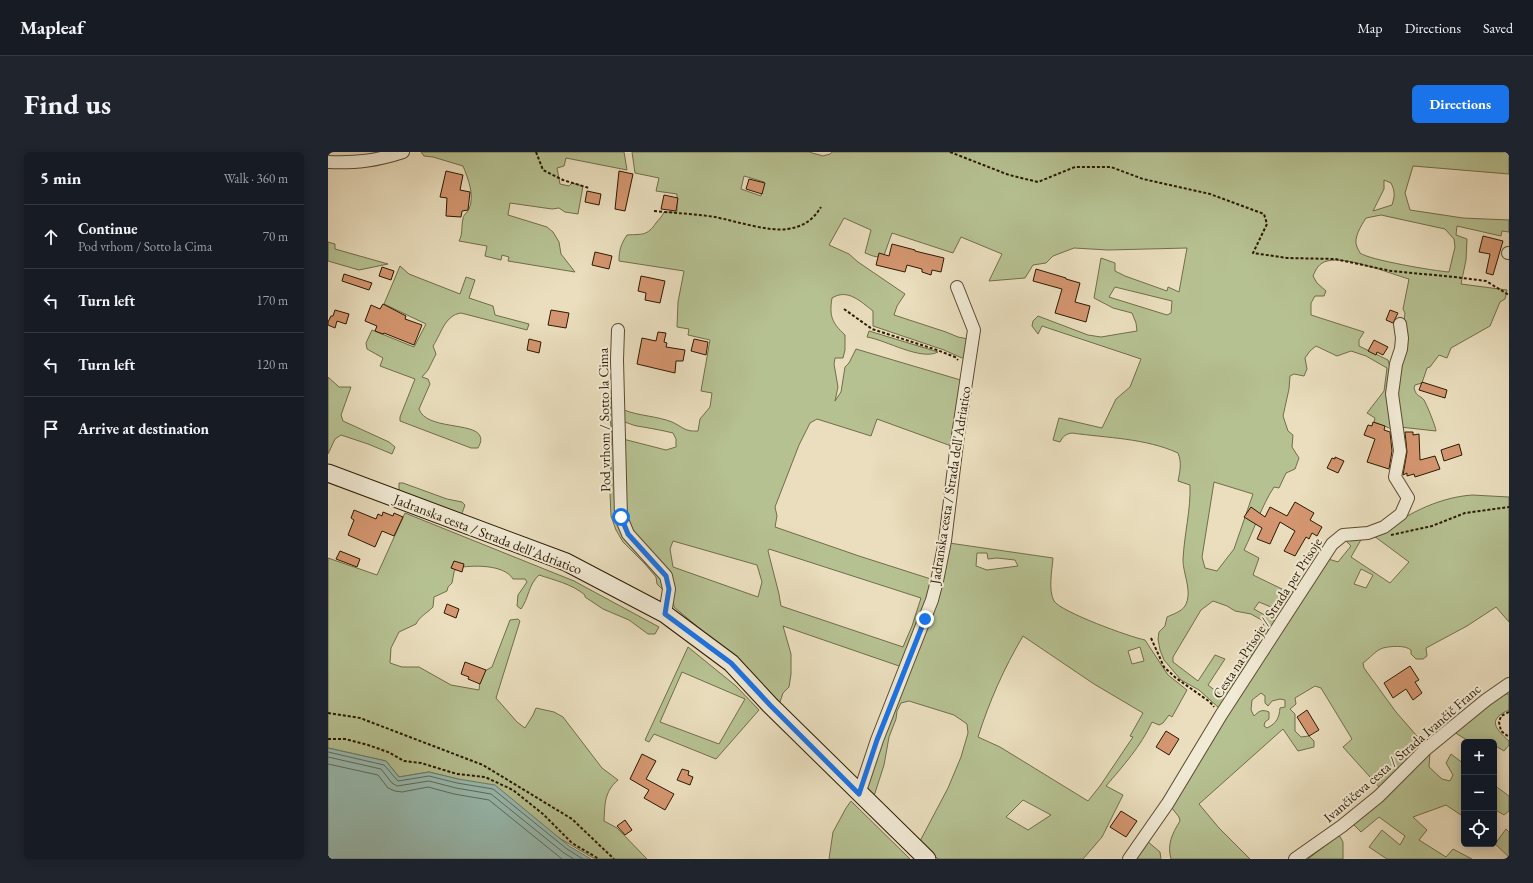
<!DOCTYPE html>
<meta charset="utf-8">
<style>
:root{--surface:#171b24;--page:#20242c;--text:#f1f3f6;--muted:#9ea1a6;--line:#363941;--accent:#1a73e8}
body{margin:0;font-family:"EB Garamond",serif;background:var(--page);color:var(--text)}
.controls{position:absolute;right:12px;bottom:12px;display:grid;overflow:hidden;border-radius:6px;box-shadow:0 2px 10px #0003}
.controls button{width:36px;height:36px;display:grid;place-items:center;padding:0;border:0;border-bottom:1px solid var(--line);background:var(--surface);color:var(--text);font:20px sans-serif}
.stop{position:absolute;width:12px;height:12px;margin:-9px;border:3px solid #1a73e8;border-radius:50%;background:#fff}
.stop.end{background:#1a73e8;border-color:#fff;box-shadow:0 1px 4px #0008}
.list{margin:0;padding:0;list-style:none}
h2{display:flex;justify-content:space-between;align-items:center;height:52px;margin:0;padding:0 16px;font-size:17px}
h2 small{font-size:13px;font-weight:400;color:var(--muted)}
.list li{display:grid;grid-template-columns:26px 1fr auto;gap:12px;align-items:center;box-sizing:border-box;height:64px;padding:0 16px;border-top:1px solid var(--line)}
.list b{display:block;font-size:15px;white-space:nowrap}
.list p{margin:0;font-size:13px;white-space:nowrap;color:var(--muted)}
.list em{font-size:13px;font-style:normal;color:var(--muted)}
.icon{flex:none;width:22px;height:22px;fill:none;stroke:currentColor;stroke-width:2;stroke-linecap:round;stroke-linejoin:round}
.map{position:relative;flex:none;width:1181px;height:707px;overflow:hidden;border-radius:6px}
header{display:flex;align-items:center;gap:24px;box-sizing:border-box;height:56px;padding:0 20px;background:var(--surface);border-bottom:1px solid var(--line)}
header strong{font-size:19px}
nav{display:flex;gap:22px;margin-inline-start:auto;font-size:14px}
.intro{display:flex;align-items:center;justify-content:space-between;box-sizing:border-box;height:96px;padding:0 24px}
h1{margin:0;font-size:28px}
.button{padding:10px 18px;border-radius:6px;background:var(--accent);color:#fff;font-size:14px;font-weight:700}
main{display:flex;gap:24px;padding:0 24px}
aside{flex:1;background:var(--surface);border-radius:6px;box-shadow:0 2px 10px #0003}
.map>svg:first-child{display:block}
.green{fill:#b6c192;stroke:#716d49;fill-rule:evenodd}
.water{fill:#98bcb3;stroke:#6d7b6b}
.lines{fill:none;stroke-linecap:round;stroke-linejoin:round}
.shore{stroke:#626a5a;stroke-width:1}
.building{fill:#d49670;stroke:#2c1900}
.minor-casing{stroke:#5c4a30;stroke-width:14}
.secondary-casing{stroke:#2c1900;stroke-width:19}
.path{stroke:#2c1900;stroke-width:2;stroke-dasharray:3 2;stroke-linecap:butt}
.minor{stroke:#f1ead5;stroke-width:12}
.secondary{stroke:#f1ead5;stroke-width:17}
.route{stroke:#1a73e8;stroke-width:5}
.labels{text-anchor:middle;dominant-baseline:central;stroke-width:4;stroke-linejoin:round;paint-order:stroke}
.street-label{font-size:14px;fill:#2c1900;stroke:#f1ead5}
</style>
<header>
<strong>Mapleaf</strong>
<nav><a>Map</a><a>Directions</a><a>Saved</a></nav>
</header>
<div class="intro"><h1>Find us</h1><a class="button">Directions</a></div>
<main>
<aside>
<h2>5 min<small>Walk · 360 m</small></h2>
<ul class="list">
<li><svg class="icon" aria-label="ahead" viewBox="0 0 24 24"><path d="M12 20V5M6 11l6-6 6 6"/></svg><div><b>Continue</b><p>Pod vrhom / Sotto la Cima</p></div><em>70 m</em></li>
<li><svg class="icon" aria-label="left" viewBox="0 0 24 24"><path d="M17 20v-9H6M10 6l-5 5 5 5"/></svg><div><b>Turn left</b></div><em>170 m</em></li>
<li><svg class="icon" aria-label="left" viewBox="0 0 24 24"><path d="M17 20v-9H6M10 6l-5 5 5 5"/></svg><div><b>Turn left</b></div><em>120 m</em></li>
<li><svg class="icon" aria-label="arrive" viewBox="0 0 24 24"><path d="M6 21V4h12l-3 4 3 4H6"/></svg><div><b>Arrive at destination</b></div></li>
</ul>
</aside>
<div class="map">
<svg width="1181" height="707" viewBox="0 0 1181 707">
<rect width="100%" height="100%" fill="#eadebe"/>
<filter id="stains"><feTurbulence type="fractalNoise" baseFrequency=".005" numOctaves="4"/><feColorMatrix values="0 0 0 0 .2 0 0 0 0 .09 0 0 0 0 .02 0 0 0 .5 -.17"/></filter>
<radialGradient id="worn" r=".72"><stop offset=".6" stop-color="#630" stop-opacity="0"/><stop offset="1" stop-color="#630" stop-opacity=".3"/></radialGradient>
<!-- green -->
<g class="green">
<path d="M 93,0 L 296,0 L 299,18 L 238,6 L 236,14 L 229,16 L 232,32 L 241,34 L 244,31 L 255,34 L 250,62 L 237,60 L 231,56 L 224,57 L 182,51 L 180,63 L 219,75 L 225,80 L 231,90 L 233,102 L 247,120 L 180,109 L 181,105 L 174,103 L 173,108 L 157,104 L 159,94 L 131,89 C 135,82 133,75 135,67 C 135,63 139,61 141,57 C 147,44 140,26 135,14 L 105,5 L 96,4 Z"/>
<path d="M 304,0 L 481,0 L 495,4 L 502,2 L 504,0 L 1181,0 L 1181,22 L 1085,14 L 1077,41 L 1082,58 L 1135,66 L 1181,68 L 1181,80 L 1174,79 L 1173,84 L 1129,74 L 1128,83 L 1139,87 L 1138,108 L 1133,132 L 1179,138 L 1177,147 L 1172,150 L 1162,174 L 1123,196 L 1119,206 L 1111,203 L 1102,215 L 1099,216 L 1094,231 L 1087,233 L 1086,236 C 1089,246 1091,242 1096,248 C 1098,251 1108,275 1108,279 L 1072,275 L 1067,250 L 1077,161 L 1075,157 L 1081,127 C 1060,121 1020,104 999,109 C 991,111 988,117 985,124 L 989,131 L 998,139 L 996,144 L 987,144 L 983,151 L 983,163 L 1036,180 L 1031,188 L 1031,194 L 1060,208 L 1062,215 L 1064,277 L 1046,270 L 1047,266 L 1039,261 L 1056,239 L 1059,216 L 1038,204 L 1023,199 L 1009,204 L 988,194 L 982,199 L 977,206 L 979,217 L 976,224 L 966,222 L 962,224 L 961,237 L 955,264 L 960,279 L 965,283 L 964,295 L 971,306 L 967,317 L 958,321 L 951,336 L 946,335 C 934,353 926,378 916,398 L 931,406 L 925,423 L 954,437 L 967,440 L 955,460 L 931,450 L 926,457 L 949,470 L 891,556 L 871,538 L 853,528 L 836,508 L 832,498 L 830,487 L 831,480 L 837,474 L 839,465 C 845,462 853,460 857,454 C 865,440 855,422 855,408 C 856,383 863,358 862,333 L 850,329 C 852,319 854,311 850,301 C 817,286 779,286 744,281 C 738,282 735,284 732,290 L 725,288 L 731,266 L 774,276 L 788,247 L 802,235 L 813,207 L 714,174 L 710,182 L 704,174 L 705,169 L 710,164 L 760,183 L 773,185 L 809,179 L 808,171 L 804,161 L 785,156 L 766,146 L 773,106 L 787,111 L 787,119 L 797,124 L 839,139 L 840,135 L 851,140 L 859,96 L 780,98 L 746,96 L 725,104 L 718,111 L 705,113 L 697,126 L 661,129 L 674,102 L 633,85 L 625,101 L 564,81 L 555,106 L 545,104 L 537,101 L 543,78 L 516,66 L 501,93 L 521,102 L 530,110 L 577,142 L 569,154 L 566,163 L 618,180 L 630,185 L 640,187 L 638,204 L 634,206 L 616,198 L 545,174 L 545,159 C 533,150 520,136 504,146 C 501,164 504,171 517,183 L 517,198 L 515,206 L 507,206 L 506,212 L 510,235 L 507,249 L 513,240 L 517,215 L 521,211 L 528,197 L 636,229 L 626,295 L 549,267 L 543,284 L 489,267 L 482,271 L 471,293 L 447,355 L 449,364 L 447,375 L 531,404 L 606,428 L 574,515 L 455,474 L 463,502 L 463,522 L 461,535 L 455,541 L 452,550 L 395,496 L 346,455 L 344,441 L 303,381 L 297,362 L 295,287 L 338,298 L 348,295 L 348,287 L 345,281 C 333,278 321,276 309,274 C 303,273 300,270 294,270 L 296,258 C 311,264 329,264 344,270 C 355,275 357,280 370,279 L 372,267 L 382,255 L 384,241 L 373,239 L 382,188 L 360,183 L 361,177 L 349,175 L 350,150 L 356,119 L 291,109 C 291,98 293,92 299,83 C 315,82 319,84 328,71 C 331,67 334,65 336,60 L 349,60 L 349,42 L 328,39 L 331,26 L 307,21 ZM 416,24 L 436,30 L 433,44 L 413,37 ZM 1056,28 L 1063,31 C 1067,39 1067,44 1064,53 L 1045,59 L 1056,37 ZM 1053,63 L 1117,77 L 1126,87 L 1127,95 L 1121,120 C 1107,119 1041,108 1032,101 C 1031,99 1030,97 1029,95 C 1025,86 1033,74 1038,66 ZM 787,135 L 844,149 L 843,161 L 839,163 L 781,145 ZM 886,330 L 925,342 L 906,397 L 889,419 L 877,416 L 874,405 ZM 345,389 L 429,413 L 434,430 L 430,445 L 345,415 L 342,397 ZM 441,397 L 593,446 L 584,474 L 575,495 L 453,454 L 451,442 L 440,399 ZM 885,449 L 899,454 L 907,459 L 923,462 L 937,470 L 893,543 L 880,533 L 897,507 L 887,503 L 870,529 L 845,510 L 845,505 L 873,458 Z"/>
<polygon points="0,90 7,92 7,97 60,112 31,118 0,109"/>
<path d="M 72,114 L 81,122 L 132,142 L 138,125 L 147,128 L 141,146 L 165,154 L 167,163 L 201,172 L 199,178 L 133,161 C 117,163 113,182 105,194 L 108,202 L 100,218 L 94,225 L 100,227 L 102,232 L 91,257 C 98,278 146,270 152,284 C 154,288 152,292 150,296 L 143,296 L 72,269 L 72,265 L 87,227 L 52,214 L 55,206 L 39,197 L 38,191 L 44,178 L 86,195 L 98,172 L 56,152 Z"/>
<path d="M 541,179 L 610,200 C 593,209 558,188 539,185 Z"/>
<polygon points="0,225 11,235 23,235 13,263 15,269 61,290 67,295 64,302 40,292 13,283 7,287 0,302"/>
<polygon points="283,241 287,241 290,356 333,424 336,435 334,437 329,432 328,425 317,412 295,390 288,378 283,364 282,341 283,313 282,302 284,283 282,265"/>
<polygon points="71,331 75,331 119,347 134,350 137,353 133,364 71,340"/>
<path d="M 1144,343 L 1181,345 L 1181,470 L 1168,455 L 1139,474 L 1098,496 L 1099,504 L 1095,507 L 1088,507 L 1083,502 L 1083,498 C 1077,493 1063,494 1055,496 C 1048,498 1041,507 1035,511 L 1036,516 L 1068,560 L 1095,591 L 1051,635 L 1015,595 L 1024,587 L 993,536 L 987,534 L 967,546 L 968,552 L 962,557 L 967,562 L 967,579 L 973,585 L 981,584 L 986,589 L 986,595 L 970,599 L 955,577 L 871,652 L 891,676 L 922,707 L 843,707 C 839,692 844,682 852,669 L 851,665 L 843,655 L 997,406 L 1010,410 L 1023,394 L 1017,388 L 1034,386 L 1023,405 L 1062,431 L 1081,410 L 1046,384 C 1078,364 1106,346 1144,343 ZM 1033,417 L 1045,423 L 1038,436 L 1026,432 ZM 933,541 L 937,544 L 937,551 L 940,554 L 944,549 L 952,547 L 957,548 L 957,555 L 952,556 C 951,566 949,571 939,576 L 936,574 L 937,570 L 941,567 L 941,560 C 934,557 931,559 926,564 L 923,558 L 924,548 Z"/>
<path d="M 77,361 L 246,429 L 331,475 L 327,482 L 320,482 L 301,468 L 275,457 L 257,445 L 257,443 C 244,432 226,428 211,423 C 200,433 201,446 193,457 L 189,454 L 190,443 L 199,430 L 197,427 L 185,427 C 176,412 144,413 128,416 L 126,420 L 124,431 L 120,435 L 119,439 L 106,445 L 105,455 C 98,462 92,464 88,472 L 71,480 L 63,496 L 62,511 L 74,515 L 91,515 L 123,533 L 151,538 L 153,521 L 164,515 L 182,468 L 190,467 L 192,469 L 168,546 L 189,570 L 197,576 L 205,563 L 208,556 L 226,560 L 235,565 L 274,616 L 290,628 C 276,640 277,652 276,669 L 289,676 L 319,707 L 267,707 L 130,627 L 101,620 L 71,625 L 58,609 L 0,596 L 0,406 L 49,423 Z"/>
<path d="M 621,391 L 725,406 C 724,419 720,438 726,449 C 733,460 802,485 817,488 L 840,523 L 859,538 L 844,565 L 841,563 L 835,571 L 831,573 L 824,570 C 813,594 795,614 778,634 L 795,643 L 774,685 L 755,707 L 610,707 L 592,689 L 620,636 L 633,605 L 640,581 L 639,572 L 626,563 L 581,549 L 573,551 L 569,559 L 568,567 L 561,585 L 556,613 L 546,644 L 537,636 ZM 649,401 L 659,401 L 660,407 L 669,406 L 687,408 L 690,414 L 659,418 L 648,414 ZM 695,484 L 766,532 L 815,561 L 802,584 L 805,585 L 772,634 L 760,649 L 672,595 L 650,585 C 661,550 676,516 695,484 ZM 812,495 L 816,509 L 804,512 L 800,499 ZM 695,648 L 723,663 L 700,678 L 678,665 Z"/>
<path d="M 360,495 L 408,534 L 431,558 L 388,607 L 326,582 L 321,590 L 317,588 ZM 354,520 L 417,547 L 391,592 L 332,570 Z"/>
<path d="M 1178,542 L 1181,542 L 1181,558 C 1160,567 1166,576 1181,589 L 1181,593 L 1176,599 L 1166,593 L 1166,590 L 1142,590 L 1126,580 L 1163,551 Z"/>
<polygon points="1102,600 1101,615 1114,627 1122,629 1125,623 1118,611 1123,602 1136,612 1136,638 1133,641 1136,643 1136,665 1118,653 1085,665 1099,678 1091,688 1118,705 1125,697 1144,707 1059,707 1041,695 1054,678 1072,693 1077,684 1051,665 1033,680 1025,672"/>
<polygon points="1166,633 1181,644 1181,659 1176,663 1166,657"/>
<polygon points="523,649 582,707 501,707 505,680 518,656"/>
<polygon points="1178,677 1181,680 1181,705 1167,692"/>
<polygon points="1011,683 1015,690 1015,707 980,707"/>
<polygon points="819,689 832,700 833,707 806,707"/>
</g>
<!-- water -->
<polygon class="water" points="0,596 58,609 71,625 101,620 130,627 167,633 241,694 263,707 0,707"/>
<g class="lines">
<!-- shore -->
<g class="shore">
<polyline points="0,600 56,613 70,629 101,624 129,631 165,637 239,697 255,707"/>
<polyline points="0,605 53,617 64,631 69,634 101,629 128,636 163,642 236,701 246,707"/>
<polyline points="0,612 50,623 60,636 67,639 74,640 100,635 126,642 161,648 234,707"/>
</g>
</g>
<!-- building -->
<g class="building">
<polygon points="118,19 135,23 132,38 142,40 140,58 134,59 133,65 118,64 119,46 112,45"/>
<polygon points="291,19 305,22 297,59 287,57"/>
<polygon points="421,27 437,31 434,42 418,37"/>
<polygon points="259,39 273,42 271,53 257,50"/>
<polygon points="336,43 350,46 348,59 333,57"/>
<polygon points="1155,84 1175,89 1165,123 1158,121 1162,102 1151,100"/>
<polygon points="564,92 587,98 587,99 616,106 613,120 604,118 603,123 594,120 594,117 579,113 577,120 548,113 551,101 561,104"/>
<polygon points="267,100 284,104 281,117 264,113"/>
<polygon points="54,115 66,119 63,128 51,124"/>
<polygon points="708,117 738,126 738,127 752,131 747,150 762,154 758,170 727,161 734,137 705,129"/>
<polygon points="16,122 44,131 41,138 14,129"/>
<polygon points="313,124 337,129 332,151 317,148 318,141 310,139"/>
<polygon points="55,152 78,164 77,167 94,173 86,193 56,181 55,182 47,179 49,174 37,169 43,153 52,157"/>
<polygon points="7,158 21,162 18,172 9,169 7,176 0,173 0,170 3,164 5,164"/>
<polygon points="223,158 241,161 238,176 220,173"/>
<polygon points="1062,158 1070,161 1065,171 1058,168"/>
<polygon points="330,180 338,181 336,190 339,191 338,195 357,198 355,209 348,209 347,221 309,212 314,186 328,189"/>
<polygon points="201,187 213,190 211,201 199,198"/>
<polygon points="366,187 380,190 378,203 363,199"/>
<polygon points="1046,188 1060,195 1055,203 1049,200 1048,203 1040,199"/>
<polygon points="1094,230 1119,238 1117,246 1091,238"/>
<polygon points="1045,270 1057,274 1056,278 1062,280 1064,299 1061,317 1039,310 1047,287 1036,283 1040,273 1044,274"/>
<polygon points="1077,280 1085,280 1085,283 1091,282 1092,308 1107,304 1112,317 1087,325 1086,322 1079,324 1079,321 1075,323 1079,300"/>
<polygon points="1131,292 1134,303 1116,309 1113,298"/>
<polygon points="1007,305 1016,309 1010,321 999,316 1004,306 1007,307"/>
<polygon points="967,350 986,361 982,368 994,375 989,384 984,381 981,387 978,385 967,404 956,399 967,379 952,370 942,392 929,387 934,376 916,365 923,355 937,365 942,355 959,364"/>
<polygon points="26,358 48,367 50,362 54,364 55,360 65,364 66,361 75,365 66,384 54,379 47,395 20,383 26,368 23,366"/>
<polygon points="12,399 32,407 29,415 8,407"/>
<polygon points="126,409 136,412 134,420 123,416"/>
<polygon points="119,452 131,457 128,466 116,461"/>
<polygon points="137,510 158,518 152,532 140,527 141,525 133,522"/>
<polygon points="1082,514 1091,528 1087,530 1094,541 1085,548 1078,537 1065,546 1056,531"/>
<polygon points="979,558 991,578 981,584 969,565"/>
<polygon points="838,579 851,587 841,603 828,595"/>
<polygon points="314,602 328,609 318,627 346,642 337,658 316,646 321,638 302,627"/>
<polygon points="354,617 361,619 360,623 365,625 362,633 349,628"/>
<polygon points="793,659 809,669 798,685 782,675"/>
<polygon points="297,668 304,678 297,683 289,674"/>
</g>
<g class="lines">
<defs>
<g id="minor">
<path d="M 0,10 C 29,11 47,9 75,0"/>
<polyline points="1180,101 1181,101"/>
<polyline points="290,178 289,208 293,365 300,382 338,424 341,437 337,462"/>
<polyline points="531,642 549,588 604,448 609,429 617,389 630,283 646,178 629,135"/>
<polyline points="801,707 840,651 893,563 1004,392 1015,383 1040,381 1056,375 1073,362 1080,346 1067,325 1072,299 1064,242 1068,212 1073,197 1074,186 1072,172"/>
<polyline points="967,707 1014,674 1051,644 1098,597 1158,548 1181,532"/>
</g>
<polyline id="secondary" points="0,321 238,410 337,462 403,511 442,553 599,707"/>
</defs>
<!-- minor casing -->
<use href="#minor" class="minor-casing"/>
<!-- secondary casing -->
<use href="#secondary" class="secondary-casing"/>
<!-- path -->
<g class="path">
<polyline points="208,0 215,18 235,28 261,36"/>
<polyline points="622,0 681,23 710,30 747,15 783,15 815,27 882,42 936,62 939,72 925,101 959,106 1007,107 1063,119 1127,125 1158,129 1181,143"/>
<path d="M 326,59 C 347,61 367,62 387,65 C 407,69 441,80 459,77 C 475,75 485,68 493,55"/>
<polyline points="516,157 544,177 609,198 627,205 630,208"/>
<polyline points="1063,383 1104,374 1137,361 1181,355"/>
<polyline points="823,486 836,515 848,526 882,550 886,555"/>
<polyline points="1181,560 1173,564 1171,570 1173,579 1181,585"/>
<polyline points="0,561 32,566 155,613 244,667 286,707"/>
<polyline points="0,587 17,587 40,593 60,600 76,609 93,611 129,622 157,625 185,638 215,662 244,691 271,707"/>
</g>
<!-- minor -->
<use href="#minor" class="minor"/>
<!-- secondary -->
<use href="#secondary" class="secondary"/>
</g>
<g class="lines">
<!-- route -->
<polyline class="route" points="293,365 300,382 338,424 341,437 337,462 403,511 442,553 531,642 549,588 597,467"/>
</g>
<g class="labels">
<!-- street labels -->
<g class="street-label">
<text transform="translate(276 268) rotate(-91)">Pod vrhom / Sotto la Cima</text>
<text transform="translate(622 333) rotate(-81)">Jadranska cesta / Strada dell'Adriatico</text>
<text transform="translate(160 382) rotate(21)">Jadranska cesta / Strada dell'Adriatico</text>
<text transform="translate(939 466) rotate(-57)">Cesta na Prisoje / Strada per Prisoje</text>
<text transform="translate(1074 601) rotate(-41)">Ivančičeva cesta / Strada Ivančič Franc</text>
</g>
</g>
<rect width="100%" height="100%" filter="url(#stains)"/>
<rect width="100%" height="100%" fill="url(#worn)"/>
</svg>
<div class="controls">
<button>+</button>
<button>−</button>
<button><svg class="icon" aria-label="locate" viewBox="0 0 24 24"><circle cx="12" cy="12" r="6"/><path d="M12 2v4M12 18v4M2 12h4M18 12h4"/></svg></button>
</div>
<div class="stop" style="left:293px;top:365px"></div>
<div class="stop end" style="left:597px;top:467px"></div>
</div>
</main>
